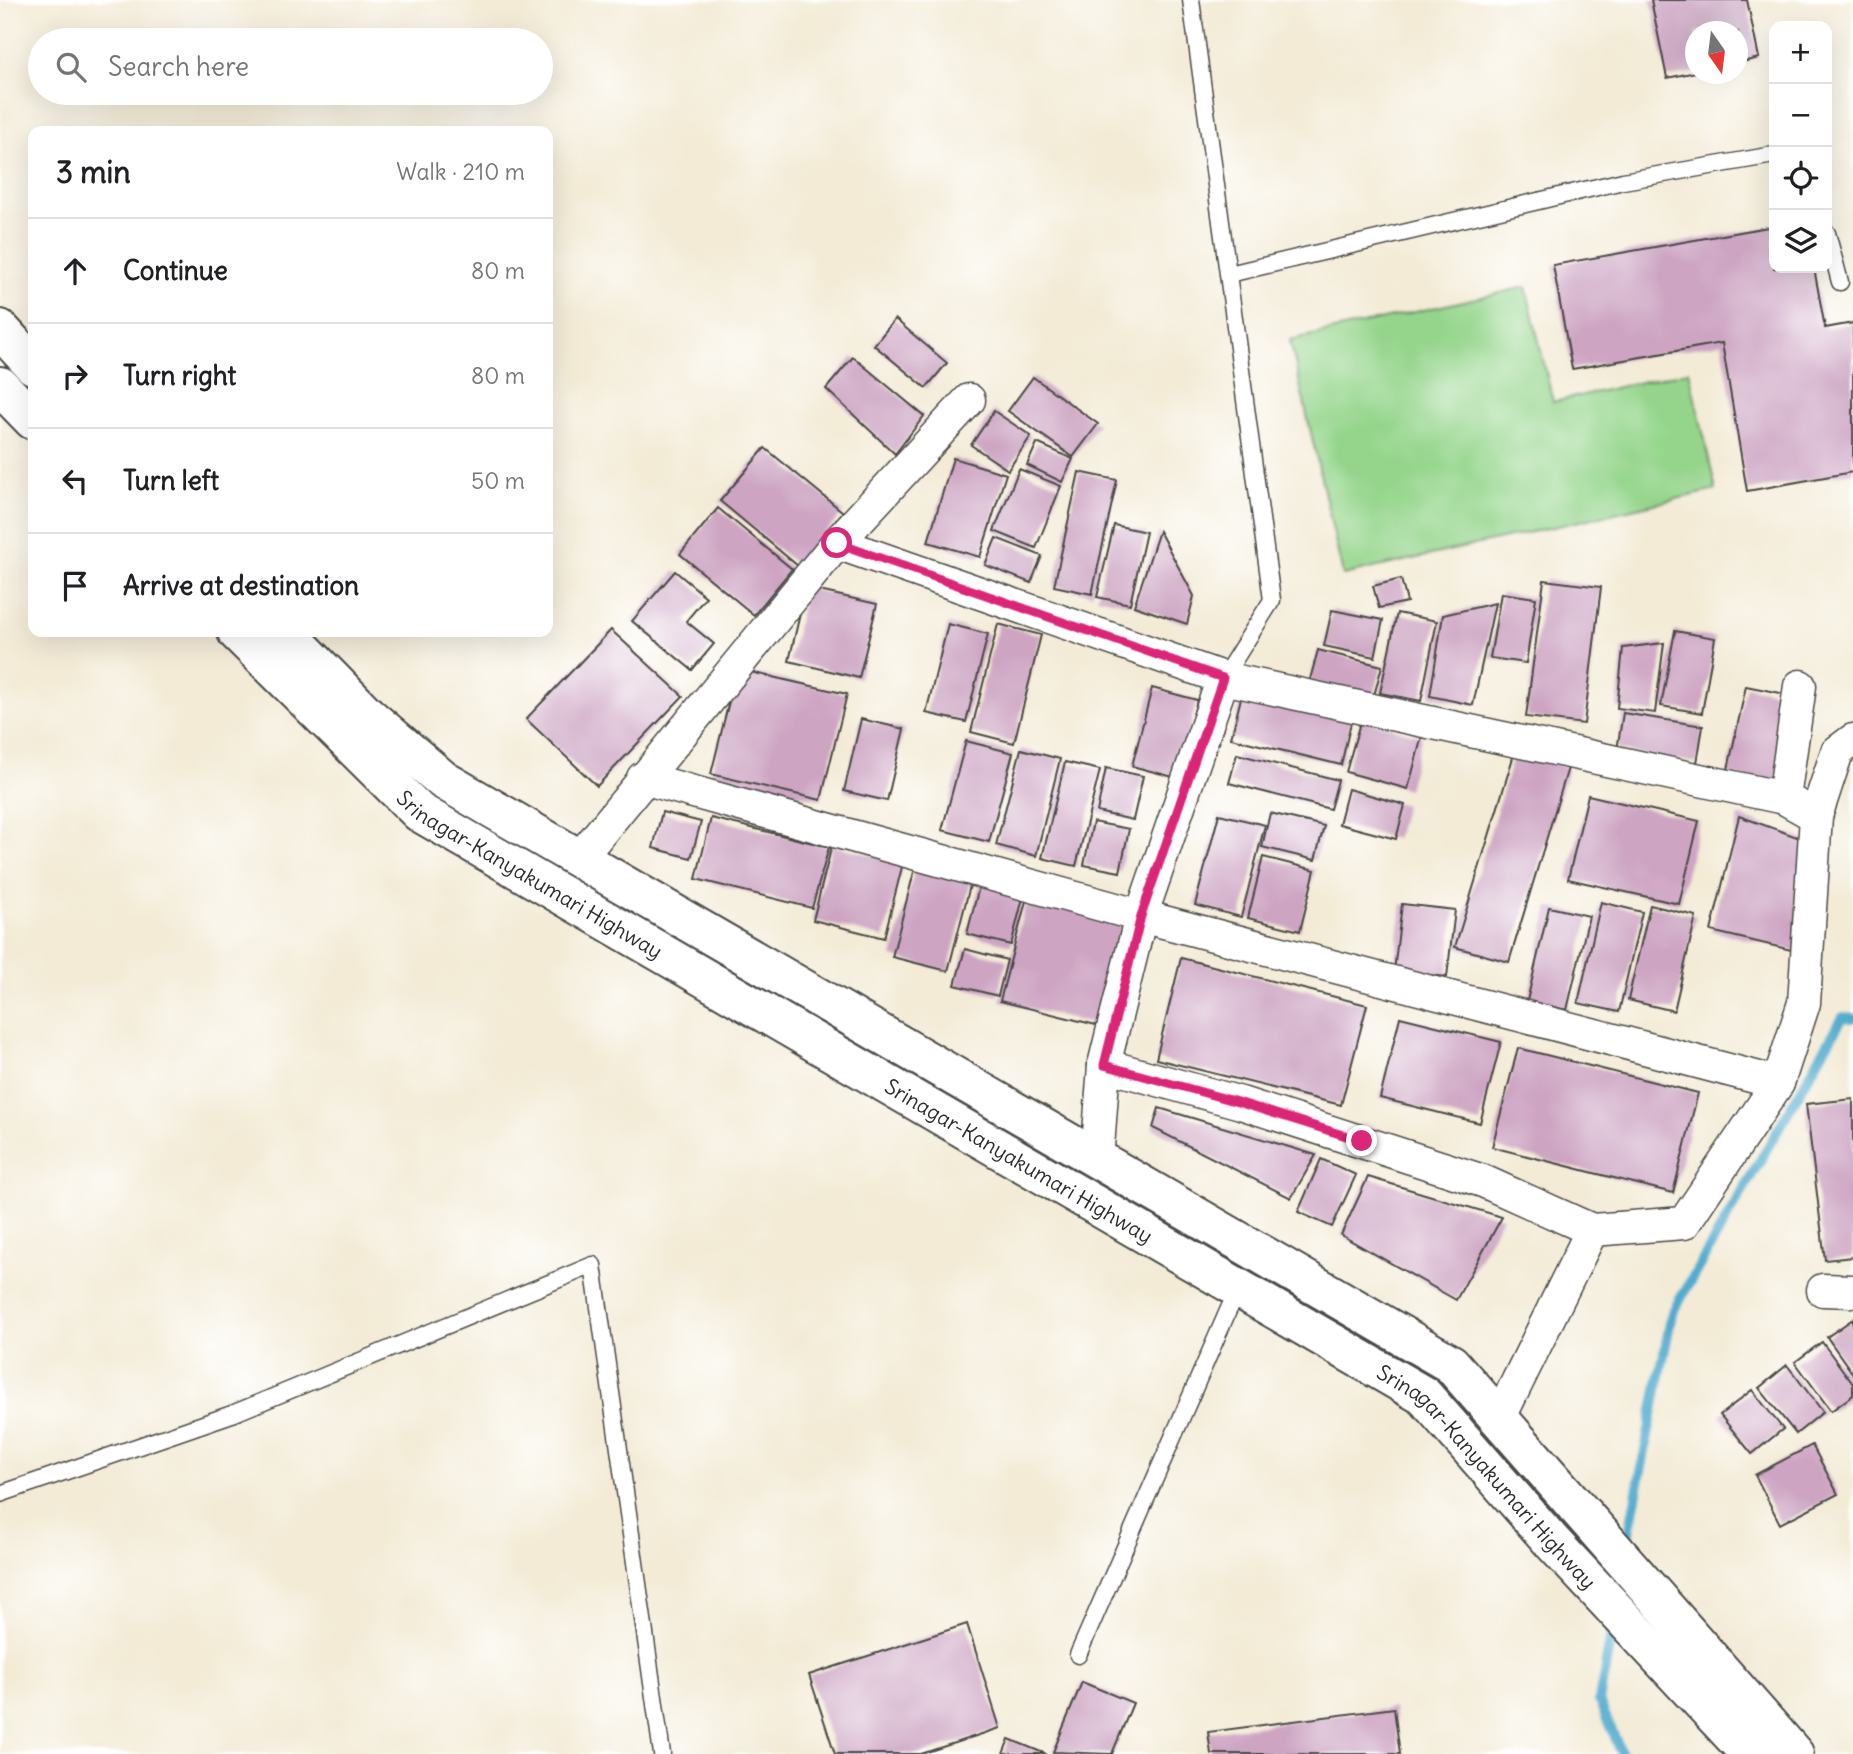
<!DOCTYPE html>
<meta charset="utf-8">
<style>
:root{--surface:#fff;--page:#f2f2f2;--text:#202124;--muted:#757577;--line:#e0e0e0}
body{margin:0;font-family:Delius,sans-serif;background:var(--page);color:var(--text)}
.controls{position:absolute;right:21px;top:21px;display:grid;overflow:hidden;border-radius:14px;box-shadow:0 7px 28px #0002}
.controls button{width:63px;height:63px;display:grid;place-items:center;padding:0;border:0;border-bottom:2px solid var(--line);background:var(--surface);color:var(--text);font:35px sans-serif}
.compass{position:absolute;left:1685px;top:21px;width:63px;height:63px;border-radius:50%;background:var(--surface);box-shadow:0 7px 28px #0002;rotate:166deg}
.stop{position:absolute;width:21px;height:21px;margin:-16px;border:5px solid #db2777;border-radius:50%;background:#fff}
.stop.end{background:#db2777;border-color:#fff;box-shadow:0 2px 7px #0008}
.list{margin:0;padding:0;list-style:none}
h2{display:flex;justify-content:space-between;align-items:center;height:91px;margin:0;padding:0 28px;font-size:30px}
h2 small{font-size:23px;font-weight:400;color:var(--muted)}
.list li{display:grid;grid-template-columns:46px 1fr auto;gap:21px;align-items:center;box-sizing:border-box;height:105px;padding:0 28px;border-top:2px solid var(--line)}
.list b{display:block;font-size:26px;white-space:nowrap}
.list em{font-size:23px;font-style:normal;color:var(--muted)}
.icon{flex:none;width:38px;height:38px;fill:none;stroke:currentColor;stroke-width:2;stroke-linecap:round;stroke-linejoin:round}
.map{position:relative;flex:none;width:1853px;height:1754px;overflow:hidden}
.search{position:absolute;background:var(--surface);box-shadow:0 7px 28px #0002;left:28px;top:28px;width:525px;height:77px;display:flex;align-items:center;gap:18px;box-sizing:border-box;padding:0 24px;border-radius:38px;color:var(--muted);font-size:26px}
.panel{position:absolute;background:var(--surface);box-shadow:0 7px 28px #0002;left:28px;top:126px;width:525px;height:511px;border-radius:14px}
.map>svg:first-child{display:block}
.green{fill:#94d58b;stroke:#60805b;stroke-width:2}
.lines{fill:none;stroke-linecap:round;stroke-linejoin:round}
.stream{stroke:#52accf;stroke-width:10}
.building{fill:#cda5c3}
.service-casing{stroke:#494845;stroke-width:19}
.minor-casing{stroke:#494845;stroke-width:35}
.trunk-casing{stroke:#494845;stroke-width:42}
.service{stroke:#fff;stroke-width:16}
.minor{stroke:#fff;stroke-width:32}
.trunk{stroke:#fff;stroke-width:38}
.route{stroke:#db2777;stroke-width:9}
.labels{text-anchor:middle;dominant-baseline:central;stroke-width:5;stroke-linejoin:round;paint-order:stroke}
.street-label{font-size:21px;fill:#2b2b2b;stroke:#fff}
</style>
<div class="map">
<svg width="1853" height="1754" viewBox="0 0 1853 1754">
<rect width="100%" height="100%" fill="#fff"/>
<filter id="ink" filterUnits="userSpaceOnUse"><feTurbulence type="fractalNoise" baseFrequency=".0143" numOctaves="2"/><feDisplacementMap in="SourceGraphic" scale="14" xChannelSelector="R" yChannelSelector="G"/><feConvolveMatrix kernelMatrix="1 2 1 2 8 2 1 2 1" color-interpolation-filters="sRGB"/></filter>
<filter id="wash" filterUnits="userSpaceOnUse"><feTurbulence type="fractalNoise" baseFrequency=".00686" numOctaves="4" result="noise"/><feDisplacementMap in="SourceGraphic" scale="28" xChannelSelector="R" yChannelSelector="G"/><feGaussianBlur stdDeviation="1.57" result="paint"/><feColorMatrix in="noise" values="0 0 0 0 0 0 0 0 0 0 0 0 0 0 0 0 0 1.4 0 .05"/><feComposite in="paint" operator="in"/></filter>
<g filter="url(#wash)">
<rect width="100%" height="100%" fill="#f3ebd6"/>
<!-- green -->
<polygon class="green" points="1526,287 1553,402 1689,371 1716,490 1343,575 1290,340"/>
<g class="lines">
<!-- stream -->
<g class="stream">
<polyline points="1626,1548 1672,1313 1843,1017 1853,1018"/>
<polyline points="1614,1619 1599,1701 1622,1754"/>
</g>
</g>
<g id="blocks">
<!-- building -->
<g class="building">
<polygon points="1651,0 1747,0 1759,58 1738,63 1738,32 1696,32 1696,72 1667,78"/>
<polygon points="1774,226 1774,268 1814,268 1825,328 1853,323 1853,472 1747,491 1722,343 1572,369 1553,265"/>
<polygon points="895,319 947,363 926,388 874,345"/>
<polygon points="853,357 924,416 895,454 826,389"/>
<polygon points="1033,377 1098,424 1073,457 1008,411"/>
<polygon points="994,411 1031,436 1008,470 971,445"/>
<polygon points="1037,443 1073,459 1062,482 1027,465"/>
<polygon points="765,448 843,512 798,566 720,501"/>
<polygon points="953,458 1006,474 980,557 928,542"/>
<polygon points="1019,469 1061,486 1036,548 994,531"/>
<polygon points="1079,472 1117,480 1092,594 1054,586"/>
<polygon points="718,508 792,569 754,615 680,554"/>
<polygon points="1114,525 1146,532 1130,604 1097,597"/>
<polygon points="1159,531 1194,596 1187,624 1134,606"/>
<polygon points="996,538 1042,556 1031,583 985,565"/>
<polygon points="675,571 706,597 686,621 714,644 692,670 632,621"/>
<polygon points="1401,579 1407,602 1379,608 1373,586"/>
<polygon points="1544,580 1601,587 1584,724 1526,717"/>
<polygon points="806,588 877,604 859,678 789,661"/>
<polygon points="1501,593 1536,598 1526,663 1490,658"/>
<polygon points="1495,603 1473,705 1430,696 1443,615"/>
<polygon points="1332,610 1383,620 1375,657 1324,646"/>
<polygon points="1397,613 1437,621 1421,701 1380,693"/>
<polygon points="948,624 988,634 966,722 926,713"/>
<polygon points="998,624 1041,635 1014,743 971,732"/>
<polygon points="611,630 683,696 597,786 526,719"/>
<polygon points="1675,631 1715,638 1702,713 1661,706"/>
<polygon points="1664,643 1655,713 1617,708 1623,648"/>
<polygon points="1318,650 1382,666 1372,703 1308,687"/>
<polygon points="737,669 847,694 821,800 711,774"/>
<polygon points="1244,686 1353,714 1341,765 1231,738"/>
<polygon points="1746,686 1795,696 1776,785 1727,774"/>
<polygon points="1152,688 1197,700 1177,778 1132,766"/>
<polygon points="1623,713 1703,726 1697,763 1617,750"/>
<polygon points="861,719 904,729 887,801 844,791"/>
<polygon points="1361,719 1422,736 1408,789 1346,772"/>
<polygon points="966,741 1013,753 989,842 942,830"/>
<polygon points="1021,749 1060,759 1036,856 996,845"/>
<polygon points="1515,751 1568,768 1509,962 1455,947"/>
<polygon points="1237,754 1338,780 1330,809 1229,783"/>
<polygon points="1065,762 1100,770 1076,866 1042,858"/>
<polygon points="1106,768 1143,776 1133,820 1097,812"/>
<polygon points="1348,789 1405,805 1396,839 1339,824"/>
<polygon points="1588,795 1699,821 1679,904 1568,879"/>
<polygon points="662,812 701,822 691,858 653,848"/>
<polygon points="1270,813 1324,826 1315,860 1262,847"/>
<polygon points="1219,814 1265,825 1241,917 1195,905"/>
<polygon points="1739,816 1808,841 1804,953 1711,931"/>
<polygon points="711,818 829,847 812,908 696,879"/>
<polygon points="1093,822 1129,829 1120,872 1084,865"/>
<polygon points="832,845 903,863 884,938 813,920"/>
<polygon points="1263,857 1315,870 1300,931 1248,918"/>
<polygon points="915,868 971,882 948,971 892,957"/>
<polygon points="980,883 1024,894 1011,945 967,934"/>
<polygon points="1028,893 1127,919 1100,1026 1000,1001"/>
<polygon points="1601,902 1642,912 1619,1012 1578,1003"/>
<polygon points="1402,904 1455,910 1447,977 1394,971"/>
<polygon points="1650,905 1696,916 1674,1011 1628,1000"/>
<polygon points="1549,907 1589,916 1567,1010 1527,1001"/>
<polygon points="965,949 1007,960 998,996 955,985"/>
<polygon points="1181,958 1367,1005 1341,1105 1156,1059"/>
<polygon points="1400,1017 1501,1042 1480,1123 1380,1098"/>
<polygon points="1518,1048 1698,1093 1673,1193 1492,1147"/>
<polygon points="1853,1099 1853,1257 1825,1260 1806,1104"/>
<polygon points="1159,1108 1316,1155 1291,1198 1153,1128"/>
<polygon points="1321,1159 1356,1175 1332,1227 1298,1212"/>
<polygon points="1368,1177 1502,1217 1456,1300 1341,1235"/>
<polygon points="1853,1319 1853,1374 1827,1337"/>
<polygon points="1822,1342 1853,1384 1853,1395 1831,1411 1795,1362"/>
<polygon points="1787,1365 1823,1412 1796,1434 1759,1388"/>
<polygon points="1752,1390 1783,1429 1752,1454 1720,1415"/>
<polygon points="1812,1445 1838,1494 1780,1524 1755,1475"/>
<polygon points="967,1624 1000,1728 921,1754 835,1754 809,1675"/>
<polygon points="1082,1682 1133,1703 1112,1754 1053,1752"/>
<polygon points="1394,1708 1400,1754 1211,1754 1208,1732"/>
<polygon points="1009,1739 1046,1754 1003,1754"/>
</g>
</g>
</g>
<g filter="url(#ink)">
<use href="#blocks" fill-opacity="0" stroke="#494845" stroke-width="2"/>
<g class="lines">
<defs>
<g id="service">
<polyline points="1191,0 1272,600 1223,678"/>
<polyline points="1827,233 1840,282"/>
<polyline points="1229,274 1623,181 1774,155"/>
<polyline points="0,1494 232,1414 593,1265 662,1754"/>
<polyline points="1078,1655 1238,1288"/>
</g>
<g id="minor">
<polyline points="837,543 1223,678 1784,798 1816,816"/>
<polyline points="643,778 1141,916 1223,678"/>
<polyline points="1784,798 1800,686"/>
<polyline points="578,860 837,543 969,400"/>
<polyline points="1104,1065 1141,916 1778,1083"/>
<polyline points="1097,1161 1104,1065 1241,1103 1483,1181 1592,1230"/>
<polyline points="1823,1290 1853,1291"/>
<polyline points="1499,1419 1592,1230 1684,1223 1778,1083 1804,1003 1816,816 1837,752 1853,740"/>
</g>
<g id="trunk">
<polyline points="0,329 33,365"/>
<polyline points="0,386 33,420"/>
<path id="s1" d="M 237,632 L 419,812 L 1424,1396 L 1552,1542 L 1750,1754"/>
<polyline points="286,632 367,715 443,780 1451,1364 1794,1754"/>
</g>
</defs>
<!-- service casing -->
<use href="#service" class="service-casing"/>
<!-- minor casing -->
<use href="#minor" class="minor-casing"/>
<!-- trunk casing -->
<use href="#trunk" class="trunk-casing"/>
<!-- service -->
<use href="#service" class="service"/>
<!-- minor -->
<use href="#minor" class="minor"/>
<!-- trunk -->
<use href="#trunk" class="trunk"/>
</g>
</g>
<g class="lines" filter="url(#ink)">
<!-- route -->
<polyline class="route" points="837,543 1223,678 1141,916 1104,1065 1241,1103 1362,1141"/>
</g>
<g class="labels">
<!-- street labels -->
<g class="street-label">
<text stroke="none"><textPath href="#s1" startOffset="383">Srinagar-Kanyakumari Highway</textPath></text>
<text stroke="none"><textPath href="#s1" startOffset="950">Srinagar-Kanyakumari Highway</textPath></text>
<text stroke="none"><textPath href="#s1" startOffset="1519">Srinagar-Kanyakumari Highway</textPath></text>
</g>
</g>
</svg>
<div class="controls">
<button>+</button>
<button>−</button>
<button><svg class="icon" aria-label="locate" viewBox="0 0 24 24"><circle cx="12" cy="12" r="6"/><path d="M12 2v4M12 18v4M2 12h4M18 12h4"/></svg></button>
<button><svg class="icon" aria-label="layers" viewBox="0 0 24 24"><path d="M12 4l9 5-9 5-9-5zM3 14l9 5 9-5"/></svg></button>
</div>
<svg class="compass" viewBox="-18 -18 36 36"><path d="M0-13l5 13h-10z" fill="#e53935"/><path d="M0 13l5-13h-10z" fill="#757577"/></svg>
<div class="stop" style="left:837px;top:543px"></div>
<div class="stop end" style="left:1362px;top:1141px"></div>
<div class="search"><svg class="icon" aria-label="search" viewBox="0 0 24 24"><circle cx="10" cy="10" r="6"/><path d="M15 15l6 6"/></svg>Search here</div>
<section class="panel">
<h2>3 min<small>Walk · 210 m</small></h2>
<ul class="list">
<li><svg class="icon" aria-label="ahead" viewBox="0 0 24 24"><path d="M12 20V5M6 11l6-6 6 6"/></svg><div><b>Continue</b></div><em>80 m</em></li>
<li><svg class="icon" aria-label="right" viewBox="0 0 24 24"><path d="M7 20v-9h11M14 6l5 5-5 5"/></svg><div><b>Turn right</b></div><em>80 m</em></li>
<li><svg class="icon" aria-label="left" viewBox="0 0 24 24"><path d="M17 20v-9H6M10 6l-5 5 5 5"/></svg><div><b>Turn left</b></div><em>50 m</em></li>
<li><svg class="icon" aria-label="arrive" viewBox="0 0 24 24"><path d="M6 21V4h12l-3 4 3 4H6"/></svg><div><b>Arrive at destination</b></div></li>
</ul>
</section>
</div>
